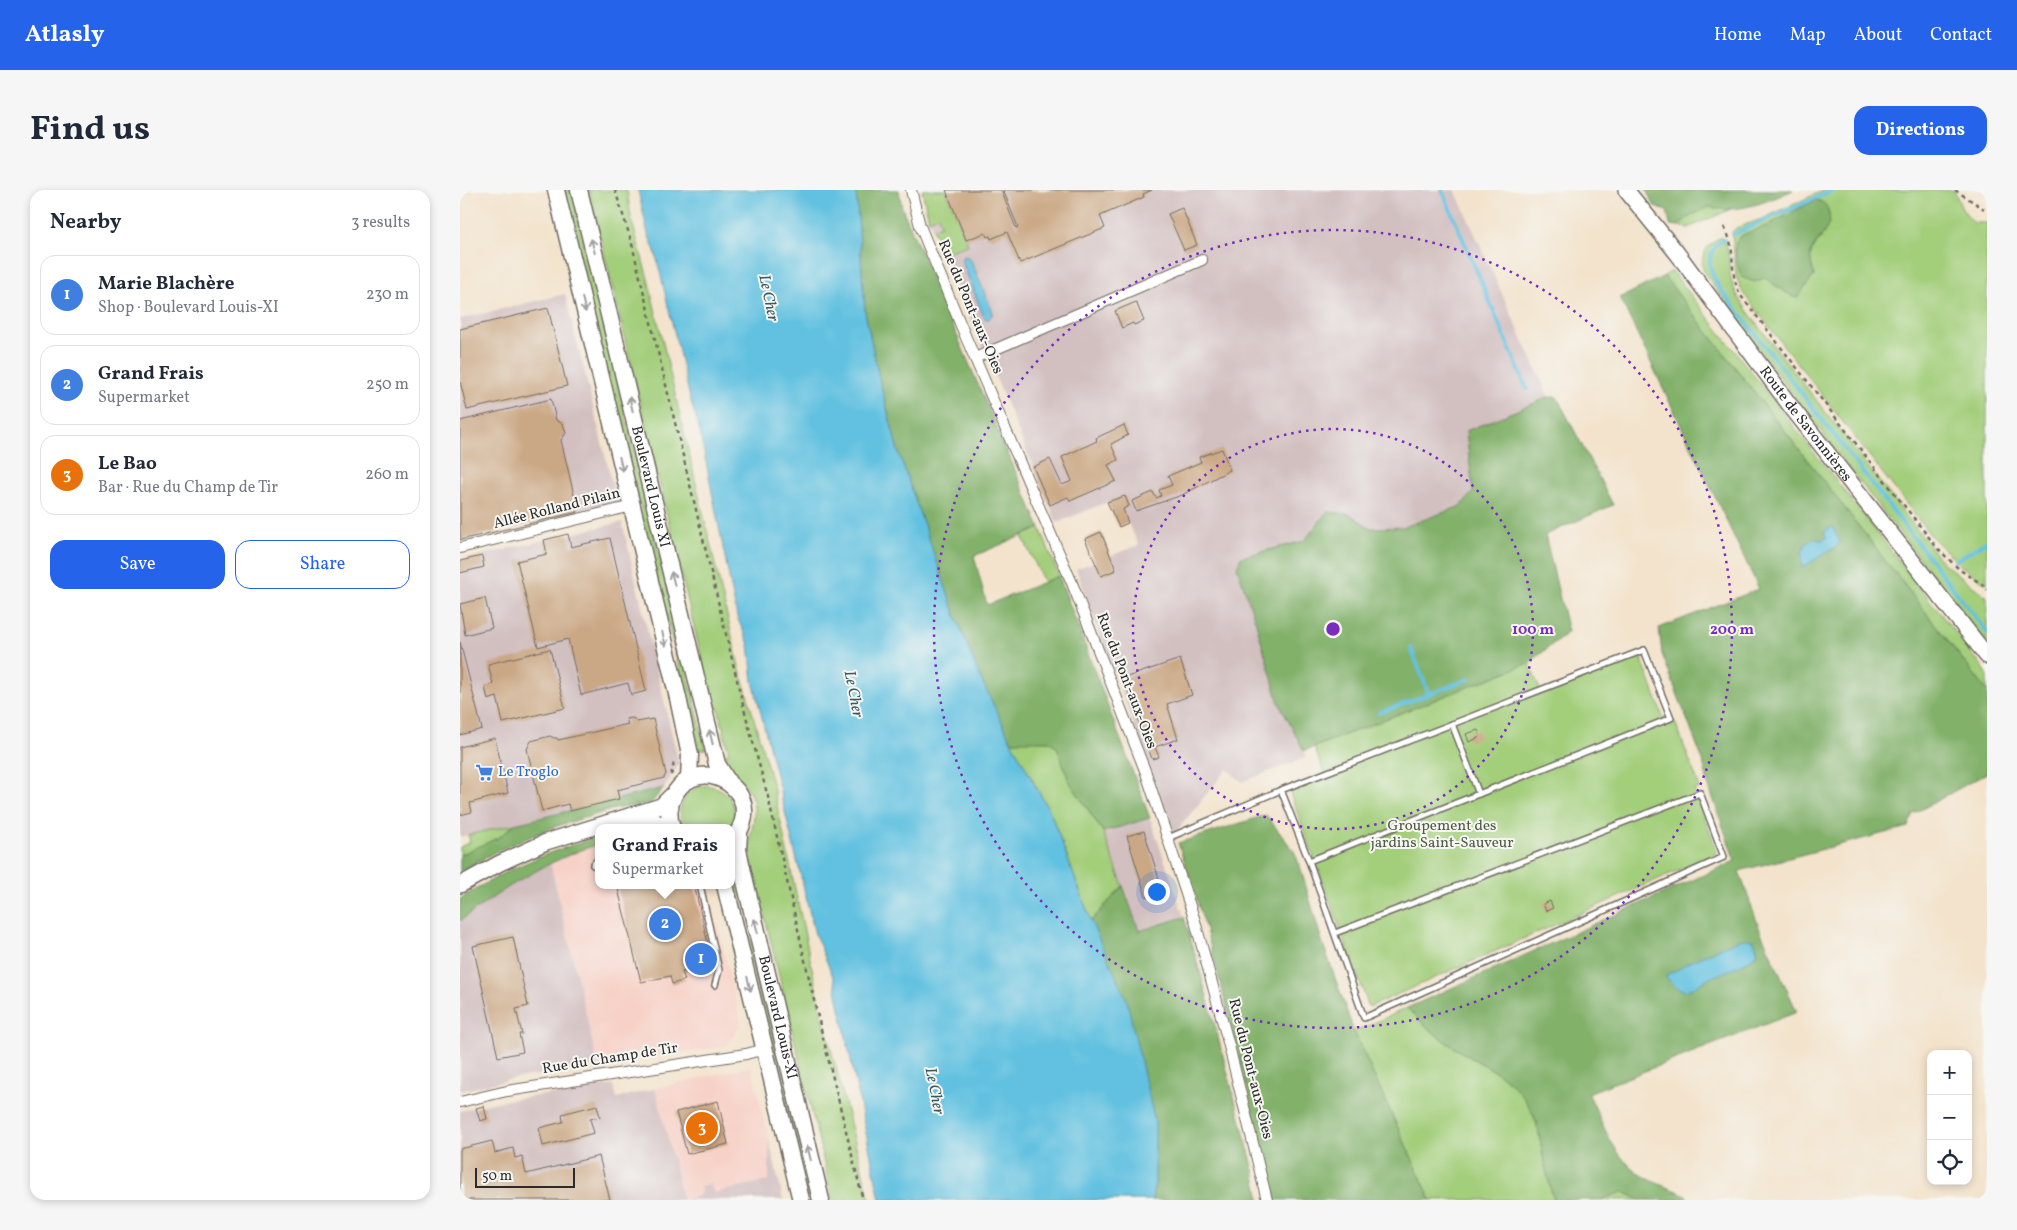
<!DOCTYPE html>
<meta charset="utf-8">
<style>
:root{--surface:#fff;--page:#f6f6f7;--text:#1f2937;--muted:#747a83;--line:#e0e1e3;--accent:#2563eb}
body{margin:0;font-family:Vollkorn,serif;background:var(--page);color:var(--text)}
.controls{position:absolute;right:15px;bottom:15px;display:grid;overflow:hidden;border-radius:10px;box-shadow:0 2px 8px #0003}
.controls button{width:45px;height:45px;display:grid;place-items:center;padding:0;border:0;border-bottom:1px solid var(--line);background:var(--surface);color:var(--text);font:25px sans-serif}
.scale{position:absolute;left:15px;bottom:12px;width:100px;box-sizing:border-box;padding-left:5px;border:2px solid #2b2b2b;border-top:0;font-size:14px;line-height:18px;white-space:nowrap;color:#2b2b2b;-webkit-text-stroke:4px #f6f6f2;paint-order:stroke}
.you{position:absolute;left:696px;top:701px;width:18px;height:18px;margin:-12px;border:4px solid #fff;border-radius:50%;background:#1a73e8;box-shadow:0 0 0 8px #1a73e833}
.badge{display:grid;place-items:center;width:32px;height:32px;border-radius:50%;background:var(--accent);color:#fff;font-size:16px;font-weight:700}
.pin{position:absolute;translate:-50% -50%;border:2px solid #fff;box-shadow:0 1px 5px #0006}
.popup{position:absolute;left:135px;top:634px;width:140px;height:65px;box-sizing:border-box;display:grid;place-content:center;border-radius:10px;background:var(--surface);filter:drop-shadow(0 1px 4px #0005);font-size:16px;white-space:nowrap;color:var(--muted)}
.popup b{font-size:19px;color:var(--text)}
.popup::after{content:'';position:absolute;left:50%;top:100%;margin-left:-10px;border:10px solid transparent;border-top-color:var(--surface)}
.list{margin:0;padding:0;list-style:none}
h2{display:flex;justify-content:space-between;align-items:center;height:65px;margin:0;padding:0 20px;font-size:21px}
h2 small{font-size:16px;font-weight:400;color:var(--muted)}
.list li{display:grid;grid-template-columns:32px 1fr auto;gap:15px;align-items:center;box-sizing:border-box;height:80px;margin:0 10px 10px;padding:0 10px;border:1px solid var(--line);border-radius:15px}
.list b{display:block;font-size:19px;white-space:nowrap}
.list p{margin:0;font-size:16px;white-space:nowrap;color:var(--muted)}
.list em{font-size:16px;font-style:normal;color:var(--muted)}
.actions{display:flex;gap:10px;padding:15px 20px}
.actions a{flex:1;padding:11px 0;border:1px solid var(--accent);border-radius:15px;text-align:center;font-size:18px;color:var(--accent)}
.actions .main{background:var(--accent);color:#fff}
.icon{flex:none;width:28px;height:28px;fill:none;stroke:currentColor;stroke-width:2;stroke-linecap:round;stroke-linejoin:round}
.map{position:relative;flex:none;width:1527px;height:1010px;overflow:hidden;border-radius:15px}
header{display:flex;align-items:center;gap:30px;box-sizing:border-box;height:70px;padding:0 25px;background:var(--accent);color:#fff}
header strong{font-size:24px}
nav{display:flex;gap:28px;margin-inline-start:auto;font-size:18px}
.intro{display:flex;align-items:center;justify-content:space-between;box-sizing:border-box;height:120px;padding:0 30px}
h1{margin:0;font-size:35px}
.button{padding:12px 22px;border-radius:15px;background:var(--accent);color:#fff;font-size:18px;font-weight:700}
main{display:flex;gap:30px;padding:0 30px}
aside{flex:1;background:var(--surface);border-radius:15px;box-shadow:0 2px 8px #0003}
.map>svg:first-child{display:block}
.built{fill:#f7d1c7}
.industrial{fill:#d2bfc0}
.green{fill:#a3ce7a;stroke:#677c52;fill-rule:evenodd}
.forest{fill:#82b16a;stroke:#566e4a}
.water{fill:#62c1e0;stroke:#467686}
.lines{fill:none;stroke-linecap:round;stroke-linejoin:round}
.stream{stroke:#62c1e0;stroke-width:4}
.building{fill:#cba885}
.service-casing{stroke:#716b63;stroke-width:8}
.minor-casing{stroke:#716b63;stroke-width:12}
.secondary-casing{stroke:#716b63;stroke-width:18}
.primary-casing{stroke:#716b63;stroke-width:19}
.path{stroke:#716b63;stroke-width:2.5;stroke-dasharray:4 4;stroke-linecap:butt}
.service{stroke:#fff;stroke-width:5}
.minor{stroke:#fff;stroke-width:10}
.secondary{stroke:#fff;stroke-width:15}
.primary{stroke:#fff;stroke-width:16}
.oneway{stroke:#a0a0a0}
.ring{fill:none;stroke:#7b2cbf;stroke-width:2.5;stroke-dasharray:2.5 5}
.labels{text-anchor:middle;dominant-baseline:central;stroke-width:4;stroke-linejoin:round;paint-order:stroke}
.street-label{font-size:15px;fill:#2b2b2b;stroke:#f6f6f2}
.shop-label{font-size:15px;fill:#366cbe;stroke:#f6f6f2;text-anchor:start}
.park-label{font-size:15px;fill:#4f5c43;stroke:#f6f6f2}
.water-label{font-size:16px;font-style:italic;fill:#3c5861;stroke:#f6f6f2}
.centre{fill:#7b2cbf;stroke:#f6f6f2;stroke-width:2.5}
.ring-label{font-size:15px;text-anchor:middle;font-weight:bold;fill:#7b2cbf;stroke:#f6f6f2;stroke-width:4;stroke-linejoin:round;paint-order:stroke}
</style>
<header>
<strong>Atlasly</strong>
<nav><a>Home</a><a>Map</a><a>About</a><a>Contact</a></nav>
</header>
<div class="intro"><h1>Find us</h1><a class="button">Directions</a></div>
<main>
<aside>
<h2>Nearby<small>3 results</small></h2>
<ul class="list">
<li><span class="badge" style="background:#3f7fe0">1</span><div><b>Marie Blachère</b><p>Shop · Boulevard Louis-XI</p></div><em>230 m</em></li>
<li><span class="badge" style="background:#3f7fe0">2</span><div><b>Grand Frais</b><p>Supermarket</p></div><em>250 m</em></li>
<li><span class="badge" style="background:#e8710a">3</span><div><b>Le Bao</b><p>Bar · Rue du Champ de Tir</p></div><em>260 m</em></li>
</ul>
<div class="actions"><a class="main">Save</a><a>Share</a></div>
</aside>
<div class="map">
<svg width="1527" height="1010" viewBox="0 0 1527 1010">
<rect width="100%" height="100%" fill="#f6f6f2"/>
<filter id="ink" filterUnits="userSpaceOnUse"><feTurbulence type="fractalNoise" baseFrequency=".02" numOctaves="2"/><feDisplacementMap in="SourceGraphic" scale="10" xChannelSelector="R" yChannelSelector="G"/><feConvolveMatrix kernelMatrix="1 2 1 2 8 2 1 2 1" color-interpolation-filters="sRGB"/></filter>
<filter id="wash" filterUnits="userSpaceOnUse"><feTurbulence type="fractalNoise" baseFrequency=".0096" numOctaves="4" result="noise"/><feDisplacementMap in="SourceGraphic" scale="20" xChannelSelector="R" yChannelSelector="G"/><feGaussianBlur stdDeviation="1.12" result="paint"/><feColorMatrix in="noise" values="0 0 0 0 0 0 0 0 0 0 0 0 0 0 0 0 0 1.4 0 .05"/><feComposite in="paint" operator="in"/></filter>
<g filter="url(#wash)">
<rect width="100%" height="100%" fill="#f3e3cc"/>
<!-- built -->
<g class="built">
<polygon points="139,654 139,695 248,695 281,835 266,856 138,876 90,672"/>
<polygon points="291,876 309,950 309,990 254,1003 251,998 240,996 241,1001 239,1007 223,1010 196,901 193,899"/>
</g>
<!-- industrial -->
<g class="industrial">
<polygon points="462,0 995,0 1089,207 1006,241 1013,302 1001,316 944,337 911,338 889,324 855,338 844,351 777,377 796,433 819,513 847,567 782,592 767,579 714,644 616,379 679,355 668,333 659,337 647,312 597,333 469,30"/>
<polygon points="105,104 157,313 0,350 0,129"/>
<polygon points="162,332 219,574 204,598 0,647 0,370"/>
<polygon points="690,628 724,727 679,741 643,642"/>
<polygon points="90,672 138,876 57,888 0,901 0,731 46,697"/>
<polygon points="153,895 157,908 193,899 196,901 223,1010 0,1010 0,921 41,911"/>
<polygon points="309,950 323,1010 224,1010 239,1006 241,1001 240,996 250,994 254,1003 309,990"/>
</g>
<!-- green -->
<g class="green">
<polygon points="103,0 111,0 246,559 239,560"/>
<path d="M 129,0 L 167,0 L 171,28 L 188,89 L 278,472 L 313,596 L 361,820 L 410,1010 L 373,1010 L 290,665 C 287,646 298,630 293,611 C 288,592 270,584 265,564 L 269,563 L 263,540 L 265,537 L 263,537 L 258,518 L 254,520 Z"/>
<polygon points="462,0 486,0 508,55 483,63 473,39 481,35 478,26 469,30"/>
<path d="M 1364,0 L 1494,0 L 1502,19 L 1514,33 L 1527,33 L 1527,394 L 1500,375 L 1472,347 L 1283,103 L 1276,86 L 1272,42 L 1276,38 L 1302,29 ZM 1306,36 L 1362,47 C 1347,62 1350,67 1354,86 L 1337,107 C 1304,93 1297,76 1279,47 Z"/>
<polygon points="1249,17 1271,19 1228,38 1218,36 1227,28"/>
<path d="M 1259,48 L 1262,48 C 1272,60 1267,78 1272,93 C 1276,106 1286,118 1294,130 L 1482,372 L 1527,407 L 1527,454 C 1431,332 1333,210 1244,82 C 1239,67 1245,57 1259,48 Z"/>
<polygon points="1212,81 1527,483 1527,501 1204,86"/>
<polygon points="580,338 599,386 584,392 562,346"/>
<polygon points="1181,467 1206,535 1215,532 1240,598 1234,600 1257,660 1255,664 909,817 829,600 865,585 854,557 1069,473 1081,502"/>
<polygon points="569,550 589,551 597,557 609,591 643,642 663,696 631,731 591,624 551,551"/>
<path d="M 241,596 C 266,593 282,616 271,638 L 224,638 C 215,620 223,602 241,596 Z"/>
<polygon points="55,634 38,648 0,665 0,657 10,652 8,645"/>
<polygon points="277,693 353,1010 348,1010 272,694"/>
<path d="M 947,818 C 965,836 982,851 1003,863 C 1033,881 1052,886 1070,918 C 1078,932 1080,949 1083,966 C 1086,981 1089,995 1094,1010 L 971,1010 L 894,842 Z"/>
<polygon points="1163,1001 1181,1010 1140,1010"/>
</g>
<!-- forest -->
<g class="forest">
<polygon points="396,0 439,0 442,18 580,338 514,366 527,415 599,386 690,628 643,642 609,591 597,557 589,551 551,551 520,487 498,432 438,261 419,188 405,122"/>
<path d="M 1186,0 L 1333,0 C 1308,12 1276,24 1249,17 L 1227,28 L 1218,36 L 1210,35 L 1207,21 L 1195,17 Z"/>
<path d="M 1357,10 C 1363,12 1366,14 1368,20 C 1375,38 1357,47 1351,62 C 1349,69 1353,79 1354,85 L 1337,108 L 1323,101 L 1305,88 L 1295,92 L 1281,87 C 1278,77 1274,63 1276,53 C 1278,43 1298,40 1306,36 C 1323,28 1339,17 1357,10 Z"/>
<path d="M 1204,86 L 1527,501 L 1527,583 L 1453,624 L 1448,637 L 1279,681 L 1300,740 L 1337,822 L 1128,903 C 1140,926 1150,959 1171,977 C 1187,991 1207,997 1226,1005 L 1228,1010 L 1181,1010 L 1163,1002 L 1140,1010 L 1094,1010 C 1089,995 1086,981 1083,966 C 1080,949 1078,932 1070,918 C 1052,886 1033,881 1003,863 C 982,851 965,836 947,818 L 1275,671 L 1248,594 L 1243,571 L 1202,464 L 1199,438 L 1299,399 L 1160,108 Z"/>
<polygon points="1089,207 1097,207 1153,315 1085,345 1108,442 1069,473 844,561 819,513 796,433 777,377 781,367 844,351 867,322 889,324 911,338 944,337 1001,316 1013,302 1006,241"/>
<polygon points="204,598 191,613 154,619 94,637 41,659 0,681 0,665 38,648 55,634"/>
<path d="M 806,625 L 834,661 L 840,676 L 861,748 L 894,842 L 971,1010 L 813,1010 C 805,969 794,928 784,887 C 765,808 745,729 718,653 Z"/>
<path d="M 139,647 L 139,654 C 85,671 45,698 0,731 L 0,709 C 46,679 86,662 139,647 Z"/>
<polygon points="663,696 679,741 724,727 743,792 794,980 800,1010 692,1010 695,992 695,932 631,731"/>
</g>
<!-- water -->
<g class="water">
<polygon points="178,0 396,0 405,122 419,188 438,261 498,432 520,487 551,551 591,624 631,731 667,811 695,932 695,992 692,1010 420,1010 374,789 355,744 293,491 289,454 277,427 240,242 230,208 195,61 188,44"/>
<polygon points="504,66 510,68 533,123 529,129 526,129 523,125 501,69"/>
<path d="M 1372,336 L 1380,352 L 1377,356 L 1342,378 C 1340,364 1343,346 1361,350 L 1366,348 L 1364,342 Z"/>
<path d="M 1287,749 L 1294,750 L 1298,763 C 1284,776 1268,780 1250,788 C 1241,792 1234,798 1225,801 L 1216,797 L 1206,787 L 1209,783 L 1219,779 L 1227,773 L 1278,750 Z"/>
</g>
<g class="lines">
<!-- stream -->
<g class="stream">
<polyline points="982,0 1067,199"/>
<polyline points="1274,44 1374,0"/>
<path d="M 1264,50 C 1243,61 1249,81 1259,97 L 1527,442"/>
<polyline points="1495,371 1527,351"/>
<polyline points="951,458 969,504 1009,489"/>
<polyline points="919,523 969,504"/>
</g>
</g>
<g id="blocks">
<!-- building -->
<g class="building">
<polygon points="486,0 541,0 556,38 558,37 543,0 692,0 683,4 684,7 640,26 645,38 560,73 547,42 531,49 530,46 527,47 525,43 506,50"/>
<polygon points="722,18 737,55 724,60 708,24"/>
<polygon points="676,112 684,131 674,135 673,133 662,138 655,121"/>
<polygon points="88,118 107,196 7,220 0,191 0,139"/>
<polygon points="91,209 96,230 103,234 106,243 101,250 118,322 0,350 0,231"/>
<polygon points="664,235 668,245 651,254 658,270 648,275 656,291 610,311 608,307 590,315 573,277 590,269 602,295 612,291 602,267 637,251 636,248"/>
<polygon points="762,259 770,280 722,305 676,321 672,311 693,302 696,308 701,306 699,300 712,295 708,286 741,272 739,267"/>
<polygon points="665,306 669,316 663,319 668,333 659,337 647,312"/>
<polygon points="641,342 656,380 641,386 625,349"/>
<polygon points="108,344 111,357 150,348 186,501 171,505 168,493 121,505 108,449 78,457 57,371 87,364 84,350"/>
<polygon points="22,366 24,377 0,383 0,371"/>
<polygon points="25,408 32,438 5,445 0,414"/>
<polygon points="0,452 22,539 0,545"/>
<polygon points="90,459 105,518 43,533 37,507 28,510 25,497 33,494 28,474"/>
<polygon points="720,469 732,505 707,514 718,549 695,557 699,567 692,569 664,488"/>
<polygon points="173,528 177,532 193,529 206,584 204,588 157,600 159,609 110,621 108,614 82,621 67,559 71,551 90,546 94,548 97,548 98,550 138,541 168,534 166,529"/>
<polygon points="1018,540 1020,547 1009,552 1006,544"/>
<polygon points="35,548 48,603 10,613 12,622 0,625 0,557"/>
<polygon points="684,641 703,702 686,707 667,646"/>
<polygon points="157,695 234,695 253,775 222,782 225,790 219,792 212,794 210,786 181,792"/>
<polygon points="1090,711 1093,718 1086,721 1083,714"/>
<polygon points="53,747 68,816 56,819 62,844 59,844 63,862 38,867 13,756"/>
<polygon points="258,911 268,954 227,964 216,922"/>
<polygon points="137,915 140,927 130,929 134,943 83,956 79,938 103,932 102,924"/>
<polygon points="24,916 27,929 20,931 16,918"/>
<polygon points="32,951 35,963 53,958 55,968 62,966 66,984 139,966 150,1010 0,1010 0,959"/>
</g>
</g>
</g>
<g filter="url(#ink)">
<use href="#blocks" fill-opacity="0" stroke="#716b63" stroke-width="1"/>
<g class="lines">
<defs>
<g id="service">
<polyline points="992,534 1019,604"/>
<polyline points="821,600 1184,460 1211,528 849,671"/>
<polyline points="708,648 821,600 849,671 904,828 1264,667 1240,603 875,743"/>
<polyline points="133,675 139,668"/>
<polyline points="240,695 259,780 255,795"/>
</g>
<g id="minor">
<polyline points="451,0 460,36 507,150 612,393 686,583 735,731 767,848 807,1010"/>
<polyline points="515,168 742,70"/>
<polyline points="0,358 172,316"/>
<polyline points="0,912 47,901 286,864 305,859"/>
</g>
<g id="secondary">
<path id="s1" d="M 1166,0 L 1217,63 L 1332,218 L 1527,466"/>
<polyline points="172,630 192,630 209,638"/>
<polyline points="0,695 40,673 86,652 201,616 215,602"/>
</g>
<g id="primary">
<polyline points="96,0 218,508 230,565 229,590"/>
<path id="s2" d="M 119,0 L 257,574 L 268,592"/>
<path d="M 212,638 C 208,627 209,615 214,605 C 239,559 313,603 272,651"/>
<path id="s3" d="M 279,643 L 278,660 L 284,687 L 361,1010"/>
<polyline points="265,695 341,1010"/>
</g>
</defs>
<!-- service casing -->
<use href="#service" class="service-casing"/>
<!-- minor casing -->
<use href="#minor" class="minor-casing"/>
<!-- secondary casing -->
<use href="#secondary" class="secondary-casing"/>
<!-- primary casing -->
<use href="#primary" class="primary-casing"/>
<!-- path -->
<g class="path">
<polyline points="155,0 171,50 284,519 308,607 356,819 403,1010"/>
<polyline points="1495,0 1524,19"/>
<path d="M 1264,37 C 1278,59 1267,81 1281,106 L 1478,359 L 1500,380 L 1522,394 L 1527,400"/>
<polyline points="211,585 214,573"/>
</g>
<!-- service -->
<use href="#service" class="service"/>
<!-- minor -->
<use href="#minor" class="minor"/>
<!-- secondary -->
<use href="#secondary" class="secondary"/>
<!-- primary -->
<use href="#primary" class="primary"/>
</g>
<!-- one-way arrows -->
<defs><path id="oneway-shaft" d="M-6 0H5M1.5-3L5.5 0L1.5 3" fill="none" stroke-width="1.6" stroke-linecap="round" stroke-linejoin="round" transform="scale(1.25)"/></defs>
<g class="oneway">
<use href="#oneway-shaft" transform="translate(133 56) rotate(-104)"/>
<use href="#oneway-shaft" transform="translate(124 115) rotate(76)"/>
<use href="#oneway-shaft" transform="translate(171 214) rotate(-103)"/>
<use href="#oneway-shaft" transform="translate(161 274) rotate(77)"/>
<use href="#oneway-shaft" transform="translate(213 389) rotate(-104)"/>
<use href="#oneway-shaft" transform="translate(204 449) rotate(76)"/>
<use href="#oneway-shaft" transform="translate(251 547) rotate(-103)"/>
<use href="#oneway-shaft" transform="translate(296 736) rotate(-104)"/>
<use href="#oneway-shaft" transform="translate(289 794) rotate(76)"/>
<use href="#oneway-shaft" transform="translate(349 963) rotate(-104)"/>
</g>
</g>
<!-- distance rings -->
<g class="ring">
<circle cx="873" cy="439" r="200"/>
<circle cx="873" cy="439" r="399"/>
</g>
<!-- icons -->
<defs>
<symbol id="supermarket-bare" viewBox="-9 -9 18 18"><path d="M-6-5.5h2.5l.6 2H6L4.5 2H-2.5L-4.4-4H-6ZM-1.5 3.2a1.3 1.3 0 1 0 .1 0ZM3 3.2a1.3 1.3 0 1 0 .1 0Z" fill="#3f7fe0" stroke="#f6f6f2" stroke-width="2.5" paint-order="stroke"/></symbol>
</defs>
<g fill-rule="evenodd">
<use href="#supermarket-bare" x="12" y="570" width="25" height="25"/>
</g>
<g class="labels">
<!-- street labels -->
<g class="street-label">
<text transform="translate(510 117) rotate(67)">Rue du Pont-aux-Oies</text>
<text stroke="none"><textPath href="#s1" startOffset="295">Route de Savonnières</textPath></text>
<text stroke="none"><textPath href="#s2" startOffset="305">Boulevard Louis XI</textPath></text>
<text transform="translate(97 319) rotate(-14)">Allée Rolland Pilain</text>
<text transform="translate(666 491) rotate(69)">Rue du Pont-aux-Oies</text>
<text stroke="none"><textPath href="#s3" startOffset="189">Boulevard Louis-XI</textPath></text>
<text transform="translate(150 869) rotate(-9)">Rue du Champ de Tir</text>
<text transform="translate(790 879) rotate(76)">Rue du Pont-aux-Oies</text>
</g>
<!-- shop labels -->
<g class="shop-label">
<text x="38" y="582">Le Troglo</text>
</g>
<!-- park labels -->
<g class="park-label">
<text x="982" y="636">Groupement des<tspan x="982" dy="17">jardins Saint-Sauveur</tspan></text>
</g>
<!-- water labels -->
<g class="water-label">
<text transform="translate(308 108) rotate(78)">Le Cher</text>
<text transform="translate(393 504) rotate(79)">Le Cher</text>
<text transform="translate(474 901) rotate(79)">Le Cher</text>
</g>
</g>
<circle cx="873" cy="439" r="8" class="centre"/>
<g class="ring-label">
<text x="1073" y="444">100 m</text>
<text x="1272" y="444">200 m</text>
</g>
</svg>
<div class="controls">
<button>+</button>
<button>−</button>
<button><svg class="icon" aria-label="locate" viewBox="0 0 24 24"><circle cx="12" cy="12" r="6"/><path d="M12 2v4M12 18v4M2 12h4M18 12h4"/></svg></button>
</div>
<div class="scale">50 m</div>
<div class="you"></div>
<div class="pin badge" style="left:241px;top:769px;background:#3f7fe0">1</div>
<div class="pin badge" style="left:205px;top:734px;background:#3f7fe0">2</div>
<div class="popup"><b>Grand Frais</b>Supermarket</div>
<div class="pin badge" style="left:242px;top:938px;background:#e8710a">3</div>
</div>
</main>
